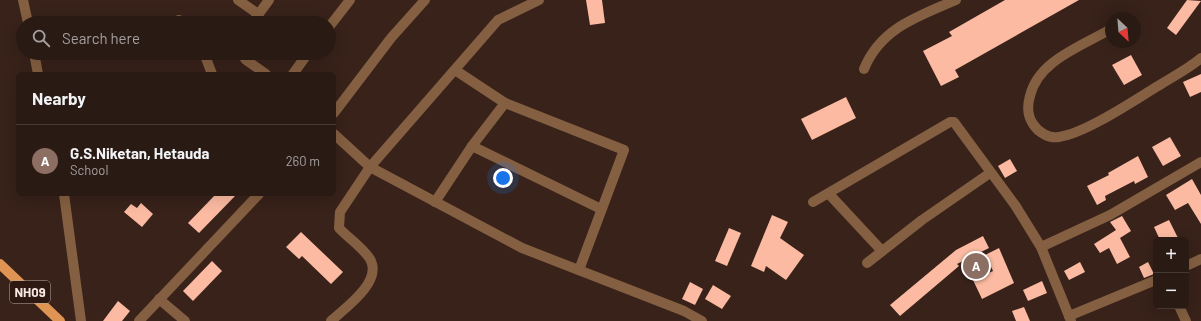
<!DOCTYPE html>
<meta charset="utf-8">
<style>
:root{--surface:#2a1a14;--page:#32231d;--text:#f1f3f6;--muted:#a5a1a0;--line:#463834;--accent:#d0b736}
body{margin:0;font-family:Barlow,sans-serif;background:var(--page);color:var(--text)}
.controls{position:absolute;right:12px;bottom:12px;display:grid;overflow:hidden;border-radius:6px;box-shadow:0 4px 16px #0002}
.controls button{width:36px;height:36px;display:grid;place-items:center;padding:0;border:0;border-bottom:1px solid var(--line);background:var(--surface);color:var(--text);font:20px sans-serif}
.compass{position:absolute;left:1105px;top:12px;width:36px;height:36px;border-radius:50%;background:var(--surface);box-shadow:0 4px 16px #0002;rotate:154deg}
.you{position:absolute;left:503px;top:178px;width:14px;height:14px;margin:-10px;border:3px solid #fff;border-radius:50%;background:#1a73e8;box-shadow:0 0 0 6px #1a73e833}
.badge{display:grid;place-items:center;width:26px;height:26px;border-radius:50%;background:var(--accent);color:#fff;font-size:13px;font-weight:700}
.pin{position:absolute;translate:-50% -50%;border:2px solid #fff;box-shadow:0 1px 4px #0006}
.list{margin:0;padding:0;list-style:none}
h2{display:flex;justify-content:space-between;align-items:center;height:52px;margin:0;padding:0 16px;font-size:17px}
h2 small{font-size:13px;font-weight:400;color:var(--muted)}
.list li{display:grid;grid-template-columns:26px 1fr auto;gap:12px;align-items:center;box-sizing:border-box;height:72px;padding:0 16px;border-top:1px solid var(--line)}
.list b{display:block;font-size:15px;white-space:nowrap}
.list p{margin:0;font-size:13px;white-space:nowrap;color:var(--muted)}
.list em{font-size:13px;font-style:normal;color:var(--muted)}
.icon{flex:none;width:22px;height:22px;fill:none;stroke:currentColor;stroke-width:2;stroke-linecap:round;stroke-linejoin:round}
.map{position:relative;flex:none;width:1201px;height:321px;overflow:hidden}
.search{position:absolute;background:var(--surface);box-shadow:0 4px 16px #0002;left:16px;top:16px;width:320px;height:44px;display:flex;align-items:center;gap:10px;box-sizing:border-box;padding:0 14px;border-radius:22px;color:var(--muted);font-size:15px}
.panel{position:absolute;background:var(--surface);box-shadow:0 4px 16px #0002;left:16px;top:72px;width:320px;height:124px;border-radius:6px}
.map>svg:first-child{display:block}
.building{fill:#fbbaa1}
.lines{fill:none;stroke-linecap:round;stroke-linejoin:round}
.minor{stroke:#845f41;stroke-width:10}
.primary{stroke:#df9453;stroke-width:10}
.labels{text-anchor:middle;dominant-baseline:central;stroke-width:4;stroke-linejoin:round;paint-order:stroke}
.shield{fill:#2d1911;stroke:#b9a8a3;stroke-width:1}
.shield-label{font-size:13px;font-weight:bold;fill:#f5e6e1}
</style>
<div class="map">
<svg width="1201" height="321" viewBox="0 0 1201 321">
<rect width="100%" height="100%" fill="#38221a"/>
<!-- building -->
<g class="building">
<polygon points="586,0 602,0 605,23 590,25"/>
<polygon points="1005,0 1079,0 955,70 959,77 941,86 923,51 952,36 949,32"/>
<polygon points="1187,0 1201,1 1176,35 1167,28"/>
<polygon points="1131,55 1142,75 1124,85 1112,65"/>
<polygon points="1201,74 1201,92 1190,97 1183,82"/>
<polygon points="846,97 856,118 812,140 801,119"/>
<polygon points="1170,137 1181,156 1163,166 1152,147"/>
<polygon points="1138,156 1148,177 1135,184 1134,181 1105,196 1106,200 1097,205 1087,186 1109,175 1108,173"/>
<polygon points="1010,159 1017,171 1005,178 998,166"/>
<polygon points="1192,179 1201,195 1201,224 1188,203 1175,210 1166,195"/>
<polygon points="216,194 237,194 199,233 188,223"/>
<polygon points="141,203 153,214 142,227 124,212 131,204 137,208"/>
<polygon points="772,215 788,222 780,238 804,255 786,280 766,266 764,272 751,266"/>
<polygon points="1122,216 1131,231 1120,238 1130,257 1117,264 1109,248 1100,253 1094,244 1116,230 1110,222"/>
<polygon points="1169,220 1179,240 1160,240 1154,227"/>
<polygon points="729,228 741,233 727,266 715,261"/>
<polygon points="301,232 343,272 331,284 302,256 299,259 286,247"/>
<polygon points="983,236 989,248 957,264 959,266 900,316 890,305 956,250"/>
<polygon points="999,248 1014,283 982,299 973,280 993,271 985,255"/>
<polygon points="212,261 222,271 193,301 183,291"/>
<polygon points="1080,262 1085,272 1069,280 1064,271"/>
<polygon points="1148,262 1154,274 1144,278 1139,267"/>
<polygon points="1042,281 1047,293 1028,301 1023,290"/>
<polygon points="690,282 703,289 695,305 682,299"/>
<polygon points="713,285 731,296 722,309 705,299"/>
<polygon points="118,301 130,311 122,321 103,321"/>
<polygon points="1024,307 1030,321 1016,321 1012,311"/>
</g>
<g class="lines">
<!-- minor -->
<g class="minor">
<polyline points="23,0 28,23"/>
<polyline points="238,0 258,14"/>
<polyline points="171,23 179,20 184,23"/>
<polyline points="252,23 269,0"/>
<polyline points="329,27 350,0"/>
<path d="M 1109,30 C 1080,47 1038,61 1030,96 C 1027,106 1027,115 1033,124 C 1038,132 1049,139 1059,137 C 1086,133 1133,101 1158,86 C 1172,77 1188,69 1201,58"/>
<polyline points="34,53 38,74"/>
<polyline points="204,53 212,74"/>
<polyline points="241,53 246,60 266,74"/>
<path d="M 864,69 C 881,28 917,17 956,0"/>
<polyline points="455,70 505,103 624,150 579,270"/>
<polyline points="293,74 308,53"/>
<polyline points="334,113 391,38 425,0"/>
<polyline points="334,134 370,167 522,248 684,311 702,321"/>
<polyline points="472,146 601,209"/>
<polyline points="64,194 81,321"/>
<polyline points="829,194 882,251"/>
<polyline points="435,202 472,146 505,103"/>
<polyline points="813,202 950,122 954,122 1015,205 1041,247 1071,321"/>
<polyline points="1041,247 1110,215 1201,162"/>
<polyline points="867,263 922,220 990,173"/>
<polyline points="1186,266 1201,259"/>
<polyline points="159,299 185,321"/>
<polyline points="1179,306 1186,321"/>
<polyline points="1069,316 1156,280"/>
<polyline points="139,321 259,194"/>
<path d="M 331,321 C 345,308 381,283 371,261 C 367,251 347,237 339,228 L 340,212 L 370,167 L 498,20 L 539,0"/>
</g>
<!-- primary -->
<polyline class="primary" points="0,264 60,321"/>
</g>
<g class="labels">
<!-- shield labels -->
<rect class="shield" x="10" y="281" width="40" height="22" rx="3"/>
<g class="shield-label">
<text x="30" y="292">NH09</text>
</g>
</g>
</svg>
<div class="controls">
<button>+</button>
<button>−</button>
</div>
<svg class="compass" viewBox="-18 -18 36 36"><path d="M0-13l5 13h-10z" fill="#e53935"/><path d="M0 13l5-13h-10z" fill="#a5a1a0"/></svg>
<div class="you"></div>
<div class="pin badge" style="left:976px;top:266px;background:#8d6e63">A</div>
<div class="search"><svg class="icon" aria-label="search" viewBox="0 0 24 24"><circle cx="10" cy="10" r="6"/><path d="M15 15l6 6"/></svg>Search here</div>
<section class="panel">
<h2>Nearby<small></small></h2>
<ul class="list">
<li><span class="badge" style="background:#8d6e63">A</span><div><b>G.S.Niketan, Hetauda</b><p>School</p></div><em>260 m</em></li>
</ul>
</section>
</div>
